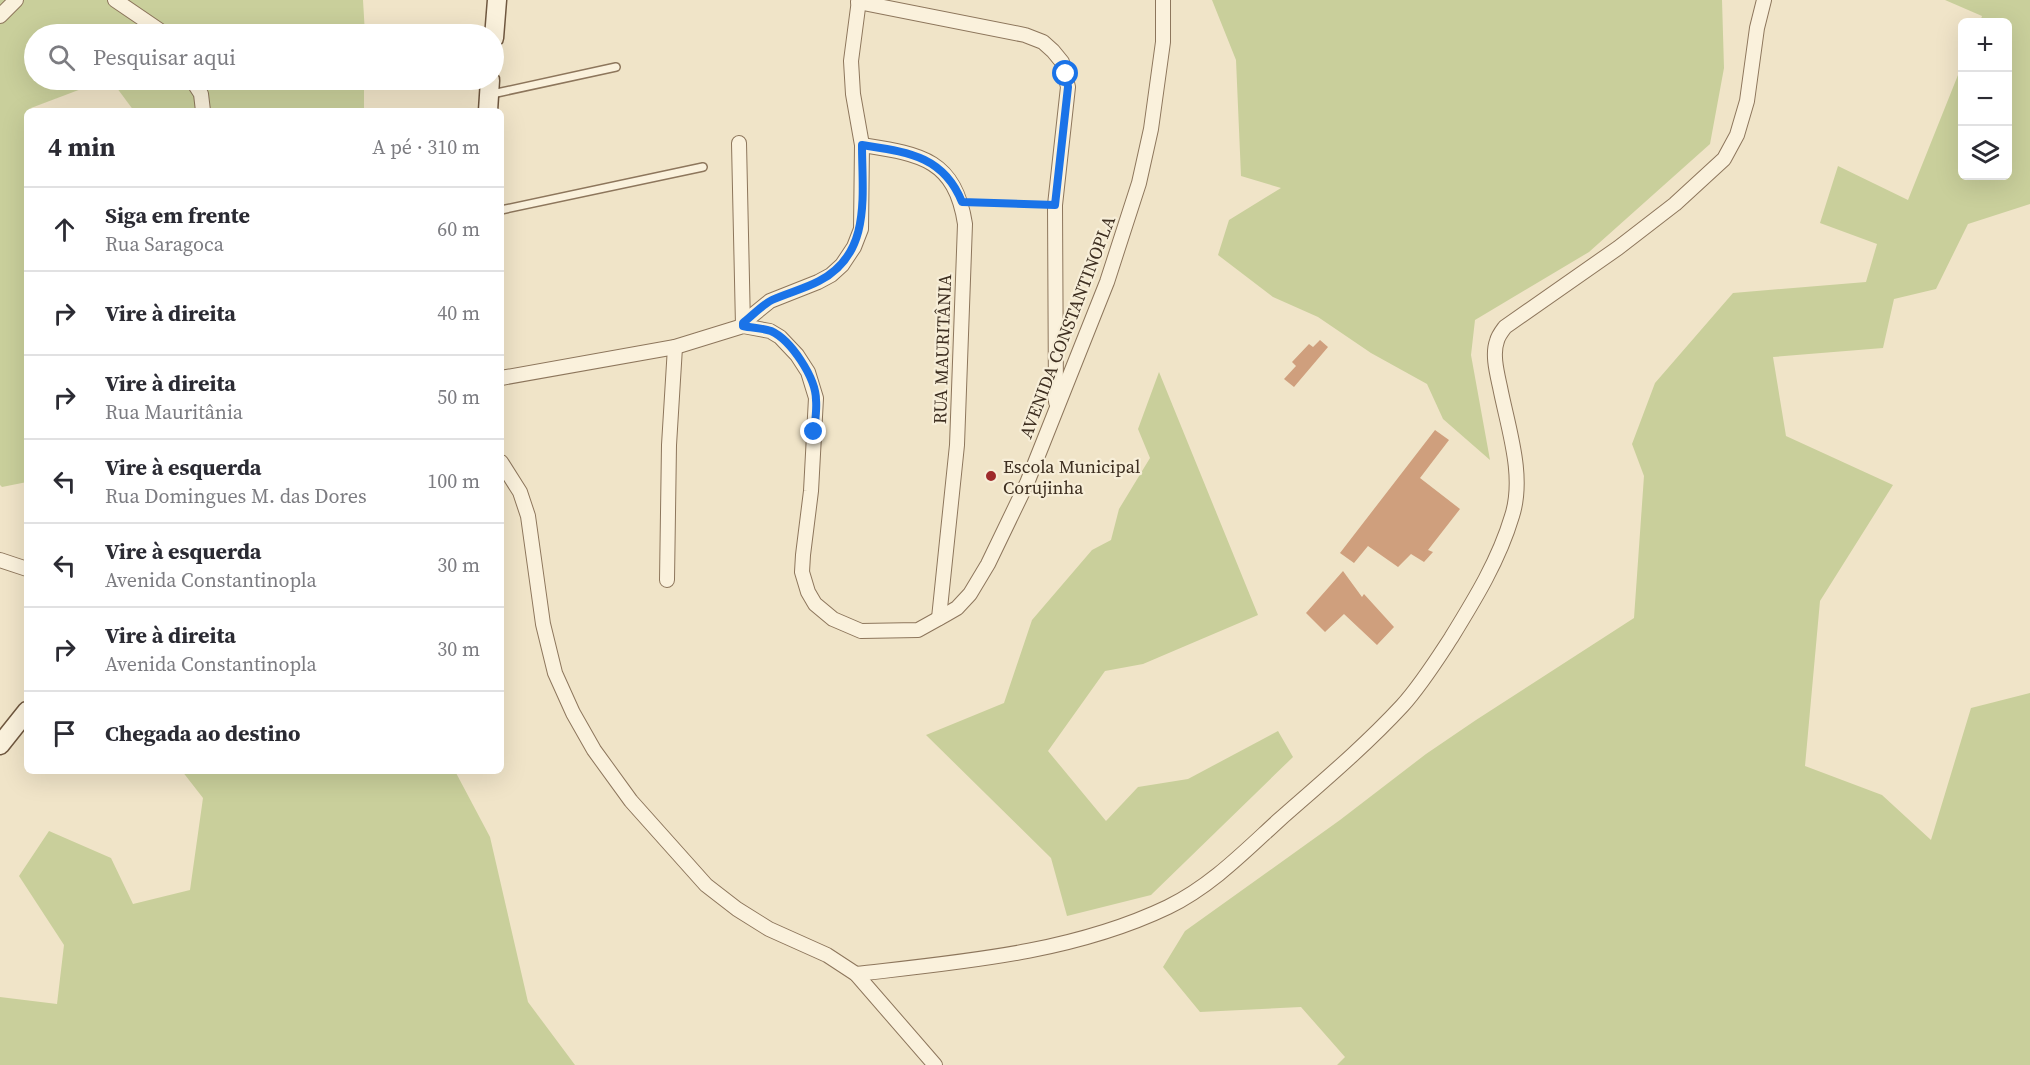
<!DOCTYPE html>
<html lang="pt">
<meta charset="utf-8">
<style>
:root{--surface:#fff;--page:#f2f2f3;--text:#2b2b33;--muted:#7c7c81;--line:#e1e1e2}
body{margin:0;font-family:"Source Serif 4",serif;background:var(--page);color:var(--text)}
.controls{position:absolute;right:18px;top:18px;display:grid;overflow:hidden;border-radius:9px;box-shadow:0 6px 24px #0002}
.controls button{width:54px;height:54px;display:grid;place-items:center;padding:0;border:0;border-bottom:2px solid var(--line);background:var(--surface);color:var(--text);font:30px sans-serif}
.stop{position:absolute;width:18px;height:18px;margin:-14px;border:4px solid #1a73e8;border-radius:50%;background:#fff}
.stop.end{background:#1a73e8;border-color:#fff;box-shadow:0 2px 6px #0008}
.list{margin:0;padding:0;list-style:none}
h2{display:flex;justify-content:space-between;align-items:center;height:78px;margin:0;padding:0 24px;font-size:26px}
h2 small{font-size:20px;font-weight:400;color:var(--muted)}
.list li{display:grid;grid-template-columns:39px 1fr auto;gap:18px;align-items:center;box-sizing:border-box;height:84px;padding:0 24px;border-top:2px solid var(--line)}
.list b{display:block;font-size:22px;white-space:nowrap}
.list p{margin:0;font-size:20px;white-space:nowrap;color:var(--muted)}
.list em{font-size:20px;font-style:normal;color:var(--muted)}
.icon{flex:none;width:33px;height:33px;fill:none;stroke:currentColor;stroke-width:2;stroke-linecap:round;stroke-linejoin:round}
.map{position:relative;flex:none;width:2030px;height:1065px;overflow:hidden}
.search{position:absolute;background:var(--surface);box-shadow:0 6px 24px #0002;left:24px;top:24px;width:480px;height:66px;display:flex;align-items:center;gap:15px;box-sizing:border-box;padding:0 21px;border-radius:33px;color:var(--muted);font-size:22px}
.panel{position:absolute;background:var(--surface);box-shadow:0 6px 24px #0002;left:24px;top:108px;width:480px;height:666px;border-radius:9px}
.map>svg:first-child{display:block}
.green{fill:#c9cf9b}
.building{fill:#cf9f7d}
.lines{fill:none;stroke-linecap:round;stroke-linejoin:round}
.lane-casing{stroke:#8d765c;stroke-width:10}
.street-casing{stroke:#8d765c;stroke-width:16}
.secondary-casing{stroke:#6f573f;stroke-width:21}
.path{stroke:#8d765c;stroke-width:3;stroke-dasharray:4.5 3;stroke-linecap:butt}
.lane{stroke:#faf1dc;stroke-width:7}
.street{stroke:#faf1dc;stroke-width:14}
.secondary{stroke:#faf1dc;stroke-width:18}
.route{stroke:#1a73e8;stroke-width:8}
.poi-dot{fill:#9e2a2b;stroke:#f7eed8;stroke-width:2}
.labels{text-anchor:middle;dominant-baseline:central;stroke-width:4.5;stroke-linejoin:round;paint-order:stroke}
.street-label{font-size:18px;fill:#3d2e20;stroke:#f7eed8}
.poi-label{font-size:18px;fill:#3d2e20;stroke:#f7eed8;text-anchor:start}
</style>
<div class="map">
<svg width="2030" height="1065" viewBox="0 0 2030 1065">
<rect width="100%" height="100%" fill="#f0e4c8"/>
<!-- green -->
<g class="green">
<polygon points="0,0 363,0 365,34 34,34 34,80 105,80 31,108 33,111 27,111 27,482 2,487 0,485"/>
<polygon points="1212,0 1722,0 1724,68 1710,144 1589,252 1475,320 1471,355 1490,460 1443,419 1427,384 1371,353 1318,317 1273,297 1218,255 1229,220 1281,188 1241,176 1236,60"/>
<polygon points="1945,0 2030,0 2030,204 1968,224 1936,289 1894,299 1883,348 1773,357 1786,436 1893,485 1820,601 1805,766 1882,795 1931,840 1971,708 2030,693 2030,1065 1337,1065 1345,1057 1301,1007 1200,1012 1163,967 1185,931 1340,820 1426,754 1476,720 1634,618 1644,476 1632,444 1655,383 1733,293 1866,282 1877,244 1820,223 1838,166 1908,200 1962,65 1962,176 2008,176 2008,22 1980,22 1982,16"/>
<polygon points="111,80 364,80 364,111 134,111"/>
<polygon points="1159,372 1258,615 1143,664 1105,671 1048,751 1106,821 1138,787 1188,779 1278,731 1293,757 1151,895 1067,916 1051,858 926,735 1004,703 1032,620 1092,550 1111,540 1119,509 1150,458 1138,429"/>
<polygon points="182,771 455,771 490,837 528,1002 575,1065 0,1065 0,997 57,1004 64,945 19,876 49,831 111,858 133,904 190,890 203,798"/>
</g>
<!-- building -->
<g class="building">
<polygon points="1320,340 1328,347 1294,387 1284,379 1296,366 1292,362 1309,344 1313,347"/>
<polygon points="1435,430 1449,440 1420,478 1460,509 1428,550 1433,552 1424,562 1411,554 1398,567 1368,546 1354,563 1340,553"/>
<polygon points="1343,571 1362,597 1364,594 1394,627 1377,645 1344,614 1325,632 1306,613"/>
</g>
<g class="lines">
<defs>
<g id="lane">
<polyline points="492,94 616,67"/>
<polyline points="501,210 703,167"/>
</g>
<g id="street">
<polyline points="115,0 165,34"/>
<polyline points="858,2 1025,35 1043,42 1053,51 1062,62 1068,87 1055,205 1056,402"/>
<polyline points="0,16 16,0"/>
<polyline points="192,80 201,94 203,111"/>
<polyline points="739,143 743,326"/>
<path d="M 862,145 C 919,154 955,158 965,224 L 957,445 L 939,618"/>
<polyline points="743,323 770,301 818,282 831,275 842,265 854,247 861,229 862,145 853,94 851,61 859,0"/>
<polyline points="501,378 675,347 743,326 770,331 780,337 797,355 808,372 816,398 811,491 803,555 802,572 808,592 815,604 833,619 861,631 918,630 945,615 957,608 970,594 988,564 1027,483 1107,282 1139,183 1151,129 1163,42 1163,0"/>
<polyline points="501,462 520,492 528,516 543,624 555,673 573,713 594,750 631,801 706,885 737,909 769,929 827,955 856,974 935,1065"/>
<polyline points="0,560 27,569"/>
<polyline points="667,580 669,445 675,347"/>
<path d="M 856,974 C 961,962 1072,953 1168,907 C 1211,886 1244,852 1279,820 C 1321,783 1364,747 1402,706 C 1421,685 1436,661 1451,638 C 1475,599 1499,560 1512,516 C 1525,476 1508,428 1500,387 C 1497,373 1492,354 1497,341 C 1498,336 1502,331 1505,327 L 1618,248 L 1675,204 L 1724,159 L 1737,135 L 1747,101 L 1757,28 L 1764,0"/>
</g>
<g id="secondary">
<polyline points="494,38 497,0"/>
<polyline points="488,111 490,80"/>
<polyline points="0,745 27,711"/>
</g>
</defs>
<!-- lane casing -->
<use href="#lane" class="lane-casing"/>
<!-- street casing -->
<use href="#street" class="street-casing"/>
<!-- secondary casing -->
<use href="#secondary" class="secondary-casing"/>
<!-- path -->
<polyline class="path" points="973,203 1041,204"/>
<!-- lane -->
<use href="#lane" class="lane"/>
<!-- street -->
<use href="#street" class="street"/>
<!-- secondary -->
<use href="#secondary" class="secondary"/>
</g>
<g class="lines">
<!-- route -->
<path class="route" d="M 814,432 C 815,422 817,410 816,400 C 816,378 791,340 771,331 C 763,328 752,328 743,326 L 743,323 C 752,316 762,305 772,300 C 787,293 804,289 819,281 C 872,254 862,195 862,145 C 906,152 943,155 962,202 L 1055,205 L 1068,87 L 1066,74"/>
</g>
<!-- markers -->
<circle class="poi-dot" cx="991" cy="476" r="6"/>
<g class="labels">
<!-- street labels -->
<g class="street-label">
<text transform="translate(1067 327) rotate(-69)">AVENIDA CONSTANTINOPLA</text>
<text transform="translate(942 349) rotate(-88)">RUA MAURITÂNIA</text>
</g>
<!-- poi labels -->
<g class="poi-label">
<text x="1003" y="466">Escola Municipal<tspan x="1003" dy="21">Corujinha</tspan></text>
</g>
</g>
</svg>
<div class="controls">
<button>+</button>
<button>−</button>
<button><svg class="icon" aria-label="layers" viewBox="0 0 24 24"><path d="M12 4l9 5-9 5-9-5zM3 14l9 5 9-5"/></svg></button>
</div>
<div class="stop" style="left:1066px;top:74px"></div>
<div class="stop end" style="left:814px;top:432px"></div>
<div class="search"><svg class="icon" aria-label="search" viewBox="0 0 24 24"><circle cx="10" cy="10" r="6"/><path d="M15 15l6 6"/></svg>Pesquisar aqui</div>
<section class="panel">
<h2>4 min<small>A pé · 310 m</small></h2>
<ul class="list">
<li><svg class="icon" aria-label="ahead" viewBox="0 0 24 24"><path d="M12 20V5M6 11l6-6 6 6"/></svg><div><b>Siga em frente</b><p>Rua Saragoca</p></div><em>60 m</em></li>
<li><svg class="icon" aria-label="right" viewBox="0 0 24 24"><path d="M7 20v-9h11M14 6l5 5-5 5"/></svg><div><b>Vire à direita</b></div><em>40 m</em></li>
<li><svg class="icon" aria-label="right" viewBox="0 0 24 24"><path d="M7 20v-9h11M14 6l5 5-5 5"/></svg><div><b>Vire à direita</b><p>Rua Mauritânia</p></div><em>50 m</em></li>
<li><svg class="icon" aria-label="left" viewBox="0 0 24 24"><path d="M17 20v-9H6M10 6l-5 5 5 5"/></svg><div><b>Vire à esquerda</b><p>Rua Domingues M. das Dores</p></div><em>100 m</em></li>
<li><svg class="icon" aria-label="left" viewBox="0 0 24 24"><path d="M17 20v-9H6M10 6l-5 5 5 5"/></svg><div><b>Vire à esquerda</b><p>Avenida Constantinopla</p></div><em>30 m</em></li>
<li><svg class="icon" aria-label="right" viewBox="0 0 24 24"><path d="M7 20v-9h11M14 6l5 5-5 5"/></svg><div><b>Vire à direita</b><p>Avenida Constantinopla</p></div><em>30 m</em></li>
<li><svg class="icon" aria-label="arrive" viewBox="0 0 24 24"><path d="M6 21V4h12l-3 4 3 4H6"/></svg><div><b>Chegada ao destino</b></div></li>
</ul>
</section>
</div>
